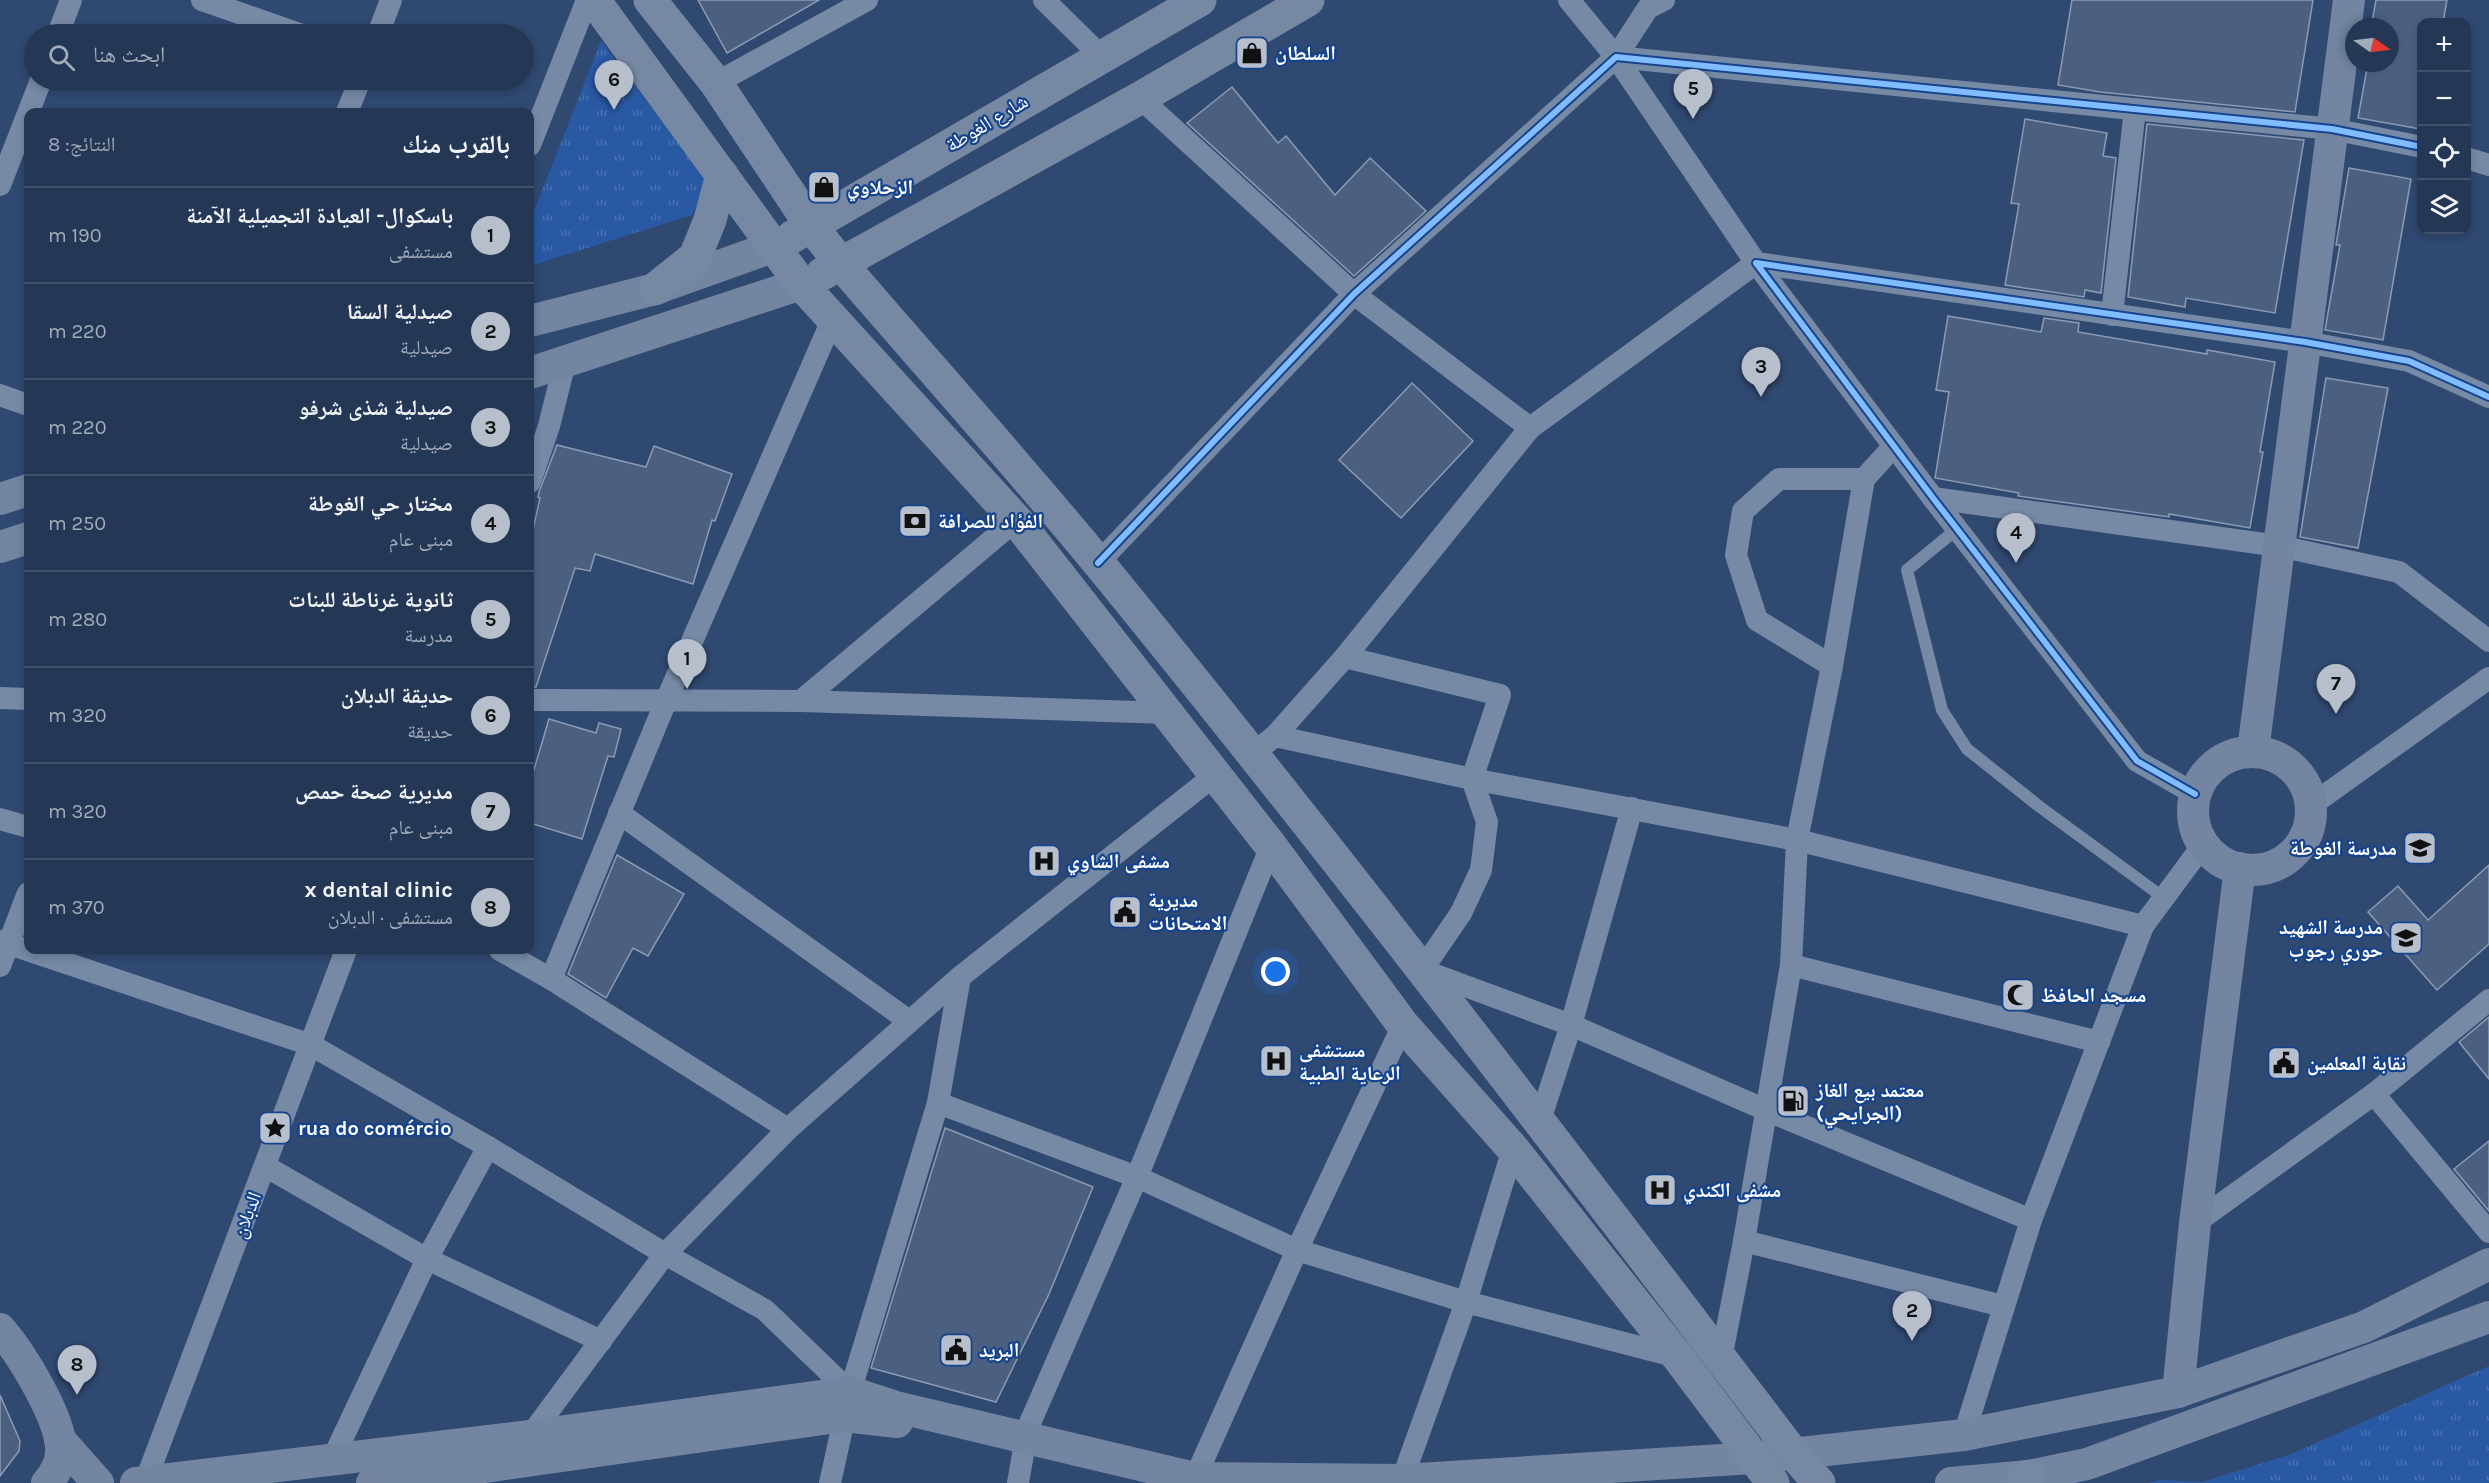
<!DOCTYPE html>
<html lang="ar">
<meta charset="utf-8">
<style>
:root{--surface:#243755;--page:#30425f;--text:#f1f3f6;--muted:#a3acb9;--line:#41516c;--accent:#b7bfcd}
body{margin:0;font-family:Karla,"Noto Naskh Arabic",sans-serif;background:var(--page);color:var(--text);direction:rtl}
.controls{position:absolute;right:18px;top:18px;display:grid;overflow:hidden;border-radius:12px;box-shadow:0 3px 9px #0003}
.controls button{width:54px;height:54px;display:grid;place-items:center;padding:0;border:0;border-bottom:2px solid var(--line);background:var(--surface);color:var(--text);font:30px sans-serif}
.compass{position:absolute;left:2345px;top:18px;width:54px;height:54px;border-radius:50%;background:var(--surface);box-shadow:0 3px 9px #0003;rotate:104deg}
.you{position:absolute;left:1276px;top:972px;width:21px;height:21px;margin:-15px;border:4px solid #fff;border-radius:50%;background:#1a73e8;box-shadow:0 0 0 9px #1a73e833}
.badge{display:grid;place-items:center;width:39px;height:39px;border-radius:50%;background:var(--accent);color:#111;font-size:20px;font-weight:700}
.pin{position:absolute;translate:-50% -50px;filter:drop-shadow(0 2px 3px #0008)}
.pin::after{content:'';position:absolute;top:32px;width:21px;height:18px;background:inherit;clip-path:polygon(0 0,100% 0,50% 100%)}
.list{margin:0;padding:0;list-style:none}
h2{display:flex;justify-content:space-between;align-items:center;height:78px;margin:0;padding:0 24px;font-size:26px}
h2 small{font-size:20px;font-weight:400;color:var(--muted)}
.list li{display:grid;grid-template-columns:39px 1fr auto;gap:18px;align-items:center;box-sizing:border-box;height:96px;padding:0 24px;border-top:2px solid var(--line)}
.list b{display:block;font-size:22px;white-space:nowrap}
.list p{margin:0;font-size:20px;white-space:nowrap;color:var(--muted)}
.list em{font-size:20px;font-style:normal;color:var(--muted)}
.icon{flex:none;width:33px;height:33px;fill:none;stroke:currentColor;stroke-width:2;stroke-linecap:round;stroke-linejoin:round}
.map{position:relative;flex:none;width:2489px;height:1483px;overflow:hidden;direction:ltr}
.search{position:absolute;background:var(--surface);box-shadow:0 3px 9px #0003;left:24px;top:24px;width:510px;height:66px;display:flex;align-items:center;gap:15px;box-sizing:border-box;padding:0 21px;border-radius:33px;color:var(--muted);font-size:22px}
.panel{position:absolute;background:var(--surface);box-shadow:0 3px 9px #0003;left:24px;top:108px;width:510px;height:846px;border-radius:12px;direction:rtl}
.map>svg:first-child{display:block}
.park{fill:url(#park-tufts)}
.building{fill:#4b6080;stroke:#8c9bb3;stroke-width:1.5}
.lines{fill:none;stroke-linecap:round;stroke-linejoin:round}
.service{stroke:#778aa5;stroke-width:12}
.minor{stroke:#778aa5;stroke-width:22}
.secondary{stroke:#7385a1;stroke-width:32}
.primary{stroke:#7788a3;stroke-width:33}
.cycleway-casing{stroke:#15438c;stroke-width:10}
.cycleway{stroke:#80bcff;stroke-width:6}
.labels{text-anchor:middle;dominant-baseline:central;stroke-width:4.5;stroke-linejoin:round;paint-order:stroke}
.poi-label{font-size:20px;font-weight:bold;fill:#fff;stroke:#15438c;text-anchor:start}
.street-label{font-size:20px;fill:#fff;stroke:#15438c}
</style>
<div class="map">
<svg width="2489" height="1483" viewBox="0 0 2489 1483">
<defs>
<pattern id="park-tufts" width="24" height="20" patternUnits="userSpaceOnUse" patternTransform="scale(1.5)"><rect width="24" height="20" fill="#2959a3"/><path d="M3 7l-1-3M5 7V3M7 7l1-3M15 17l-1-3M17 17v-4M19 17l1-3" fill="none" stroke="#4972b1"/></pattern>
</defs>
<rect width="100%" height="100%" fill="#304971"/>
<!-- park -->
<g class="park">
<polygon points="601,41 706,179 702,195 692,215 530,266 530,221"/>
<polygon points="2489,1366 2489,1483 2147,1483 2159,1480 2202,1482 2289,1455"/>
</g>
<!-- building -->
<g class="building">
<polygon points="698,0 819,0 727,53"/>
<polygon points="2072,0 2313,0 2295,112 2100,92 2058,85"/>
<polygon points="2376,0 2447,0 2443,22 2421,22 2421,129 2358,118 2368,63 2390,63 2390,27 2371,27"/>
<polygon points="1232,87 1278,143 1286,136 1335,195 1370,158 1426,211 1354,276 1187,123"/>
<polygon points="2025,119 2107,133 2103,156 2116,158 2101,293 2085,290 2084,297 2005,285 2019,204 2011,203"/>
<polygon points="2147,124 2304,140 2275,313 2186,298 2185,307 2128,297"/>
<polygon points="2349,168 2411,179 2383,340 2325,330 2340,245 2336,245"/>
<polygon points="1948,316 2041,332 2044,318 2079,323 2078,332 2207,354 2207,350 2275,362 2260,452 2263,452 2250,528 2169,514 2169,517 2018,496 2019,493 1935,478 1949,392 1936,390"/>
<polygon points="2326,378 2388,388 2358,548 2300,537"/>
<polygon points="1412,383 1473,441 1401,518 1339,460"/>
<polygon points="557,445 646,467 654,446 732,474 715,521 712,520 693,584 595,554 590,571 575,568 536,687 530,687 530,543 540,498 538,497 539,492"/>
<polygon points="549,719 596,733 599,723 621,729 614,757 608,756 582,839 530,823 530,783"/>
<polygon points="617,855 684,894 648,956 633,948 606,998 568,974"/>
<polygon points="2489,865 2489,944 2437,990 2368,912 2398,886 2428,920"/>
<polygon points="2489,1017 2489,1079 2459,1042"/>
<polygon points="945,1128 1093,1187 1049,1294 996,1402 871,1368"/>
<polygon points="2489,1141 2489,1211 2454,1169"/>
<polygon points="0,1395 20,1441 19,1451 0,1476"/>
</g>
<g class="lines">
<!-- service -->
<polyline class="service" points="1957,529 1907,570 1942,710 1967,749 2040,807 2164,898"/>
<!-- minor -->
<g class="minor">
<polyline points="202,0 299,34"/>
<polyline points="1044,0 1101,56"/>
<polyline points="58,34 71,0"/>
<polyline points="378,34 391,0"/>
<polyline points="1616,57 1648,8 1664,0"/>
<polyline points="716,83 867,0"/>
<polyline points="1140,98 1354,294 1530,428 1345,657 1275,736 1252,754"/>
<polyline points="347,112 360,80"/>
<polyline points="530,145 587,0"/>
<polyline points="2466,158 2489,165"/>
<polyline points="0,185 41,80"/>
<polyline points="2112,315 2135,109"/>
<polyline points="0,395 28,405"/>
<polyline points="1530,428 1756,263 1616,57 1569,0"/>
<polyline points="530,482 549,426 565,362"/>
<polyline points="1933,498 2279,546 2399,572 2489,641"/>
<polyline points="1098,563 1354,294 1616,57 2332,129 2422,147"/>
<polyline points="1345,657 1500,695 1472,779 1487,822 1481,870 1461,913 1422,970 1571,1025 1766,1110 2031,1220"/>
<polyline points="1832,666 1757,620 1736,555 1743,511 1779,479 1864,479"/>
<polyline points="0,698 28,699"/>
<polyline points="530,700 801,701 1167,713"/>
<polyline points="801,701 1016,520"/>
<polyline points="1275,736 1472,779 1797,840 2143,926"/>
<polyline points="2195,794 2137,761 1933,498 1756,263 2305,342 2409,361 2489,397"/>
<polyline points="2310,806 2489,678"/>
<polyline points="619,813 909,1021"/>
<polyline points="0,819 28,827"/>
<polyline points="0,941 311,1045 488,1147 665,1254 765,1310 850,1392"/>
<polyline points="500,950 551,979 788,1129"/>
<polyline points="1791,965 2099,1042"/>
<polyline points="0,966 28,893"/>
<polyline points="551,979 666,701 833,318"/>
<polyline points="2374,1094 2489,1232"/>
<polyline points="938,1103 1137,1177 1297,1250 1466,1302 1678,1357"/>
<polyline points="1539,1123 1571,1025 1632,808"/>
<polyline points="265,1166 427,1259 601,1341"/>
<polyline points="2195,1223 2374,1094 2489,1000"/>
<polyline points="1744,1241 2003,1306"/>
<polyline points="1721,1359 1744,1241 1791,965 1797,840 1832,666 1864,479 1894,446"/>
<polyline points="1964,1435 2031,1220 2143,926 2203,845"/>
<polyline points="530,1436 665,1254 788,1129 960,977"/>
<polyline points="1023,1439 1137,1177 1271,846"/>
<polyline points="333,1458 427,1259 488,1147"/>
<polyline points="1195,1478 1297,1250 1403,1025"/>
<polyline points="146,1480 346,950"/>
<polyline points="1402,1480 1466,1302 1513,1149"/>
<polyline points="830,1483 850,1392 938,1103 960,977 1215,775"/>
<polyline points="1018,1483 1023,1454"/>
</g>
<!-- secondary -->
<g class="secondary">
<polyline points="530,321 655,289 775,246"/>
<polyline points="530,373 801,284"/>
<polyline points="0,499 28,490"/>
<polyline points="0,547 28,538"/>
<polyline points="2253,751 2349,0"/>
<circle cx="2252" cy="811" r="59"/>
<path d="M 0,1329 C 21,1353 64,1422 61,1454 C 60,1465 54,1475 47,1483"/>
<polyline points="2178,1392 2195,1223 2240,868"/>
<polyline points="60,1440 98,1483"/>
<polyline points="136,1483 530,1436 850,1392 896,1407 1195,1478 1402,1480 1754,1458 1964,1435 2178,1392 2364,1327 2489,1264"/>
<polyline points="372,1483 844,1416 897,1422"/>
<polyline points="1951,1483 2029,1476 2087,1464 2489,1317"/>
</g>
<!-- primary -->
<g class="primary">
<polyline points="594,0 801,284 1016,520 1271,846 1403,1025 1513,1149 1678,1357 1773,1483"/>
<path d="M 650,0 L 716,83 L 812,227 L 842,265 C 928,365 1017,464 1101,566 C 1338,856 1565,1154 1792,1452 L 1819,1483"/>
<polyline points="792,237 1200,0"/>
<polyline points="822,274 1140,98 1308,0"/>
<polyline points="655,289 695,257 710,220 722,175"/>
<polyline points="2023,1483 2029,1476"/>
</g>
<defs>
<g id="cycleway">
<polyline points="1098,563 1354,294 1616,57 2332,129 2422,147"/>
<polyline points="2195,794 2137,761 1933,498 1756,263 2305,342 2409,361 2489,397"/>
</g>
</defs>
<!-- cycleway casing -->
<use href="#cycleway" class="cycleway-casing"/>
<!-- cycleway -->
<use href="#cycleway" class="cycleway"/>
</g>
<!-- icons -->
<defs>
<symbol id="shop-square" viewBox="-11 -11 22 22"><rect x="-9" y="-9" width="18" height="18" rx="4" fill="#b7bfcd" stroke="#15438c"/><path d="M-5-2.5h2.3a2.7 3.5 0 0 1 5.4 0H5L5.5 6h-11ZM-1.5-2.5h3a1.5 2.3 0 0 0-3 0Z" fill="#111"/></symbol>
<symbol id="bank-square" viewBox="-11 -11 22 22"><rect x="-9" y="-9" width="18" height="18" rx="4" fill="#b7bfcd" stroke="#15438c"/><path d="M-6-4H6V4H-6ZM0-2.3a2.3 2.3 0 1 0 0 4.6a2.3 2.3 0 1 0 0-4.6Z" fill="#111"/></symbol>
<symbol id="school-square" viewBox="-11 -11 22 22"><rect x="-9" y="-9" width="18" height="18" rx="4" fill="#b7bfcd" stroke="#15438c"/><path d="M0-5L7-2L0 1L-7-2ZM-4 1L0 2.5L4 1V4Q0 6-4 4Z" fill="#111"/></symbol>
<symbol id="hospital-square" viewBox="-11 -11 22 22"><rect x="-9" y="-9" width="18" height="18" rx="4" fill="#b7bfcd" stroke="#15438c"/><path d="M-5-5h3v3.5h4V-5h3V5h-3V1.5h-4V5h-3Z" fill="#111"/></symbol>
<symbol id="civic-square" viewBox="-11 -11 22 22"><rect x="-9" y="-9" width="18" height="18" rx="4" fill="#b7bfcd" stroke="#15438c"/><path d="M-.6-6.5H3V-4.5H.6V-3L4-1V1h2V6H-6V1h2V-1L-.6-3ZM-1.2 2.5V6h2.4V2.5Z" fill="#111"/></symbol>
<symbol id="mosque-square" viewBox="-11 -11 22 22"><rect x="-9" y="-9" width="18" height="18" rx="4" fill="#b7bfcd" stroke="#15438c"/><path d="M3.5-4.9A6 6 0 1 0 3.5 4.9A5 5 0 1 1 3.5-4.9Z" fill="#111"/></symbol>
<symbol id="fuel-square" viewBox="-11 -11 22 22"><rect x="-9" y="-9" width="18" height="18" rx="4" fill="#b7bfcd" stroke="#15438c"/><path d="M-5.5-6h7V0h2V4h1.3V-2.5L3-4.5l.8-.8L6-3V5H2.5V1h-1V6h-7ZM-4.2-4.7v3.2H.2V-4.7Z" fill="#111"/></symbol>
<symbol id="sight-square" viewBox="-11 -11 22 22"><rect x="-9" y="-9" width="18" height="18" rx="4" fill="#b7bfcd" stroke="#15438c"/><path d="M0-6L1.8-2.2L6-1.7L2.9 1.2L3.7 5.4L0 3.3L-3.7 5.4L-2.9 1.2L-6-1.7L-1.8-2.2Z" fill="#111"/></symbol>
</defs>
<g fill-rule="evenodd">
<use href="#shop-square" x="1233" y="34" width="38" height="38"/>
<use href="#shop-square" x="805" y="168" width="38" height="38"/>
<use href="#bank-square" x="896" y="502" width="38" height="38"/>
<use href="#school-square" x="2401" y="829" width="38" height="38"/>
<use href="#hospital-square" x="1025" y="842" width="38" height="38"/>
<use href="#civic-square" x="1106" y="893" width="38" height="38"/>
<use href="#school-square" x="2387" y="919" width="38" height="38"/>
<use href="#mosque-square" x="1999" y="976" width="38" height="38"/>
<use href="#hospital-square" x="1257" y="1042" width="38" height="38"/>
<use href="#civic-square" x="2265" y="1044" width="38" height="38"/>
<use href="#fuel-square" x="1774" y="1082" width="38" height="38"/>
<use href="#sight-square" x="256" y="1109" width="38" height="38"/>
<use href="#hospital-square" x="1641" y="1171" width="38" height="38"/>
<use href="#civic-square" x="937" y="1331" width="38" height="38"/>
</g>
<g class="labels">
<!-- poi labels -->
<g class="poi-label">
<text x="1275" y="53">السلطان</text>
<text x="847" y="187">الزحلاوي</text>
<text x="938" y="521">الفؤاد للصرافة</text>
<text x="2397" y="848" text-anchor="end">مدرسة الغوطة</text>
<text x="1067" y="861">مشفى الشاوي</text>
<text x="1148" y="900">مديرية<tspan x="1148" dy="23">الامتحانات</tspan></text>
<text x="2383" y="927" text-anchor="end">مدرسة الشهيد<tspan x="2383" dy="23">حوري رجوب</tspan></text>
<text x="2041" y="995">مسجد الحافظ</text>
<text x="1299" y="1050">مستشفى<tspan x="1299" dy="23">الرعاية الطبية</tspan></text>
<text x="2307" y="1063">نقابة المعلمين</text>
<text x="1816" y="1090">معتمد بيع الغاز<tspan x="1816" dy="23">(الجرايحي)</tspan></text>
<text x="298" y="1128">rua do comércio</text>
<text x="1683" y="1190">مشفى الكندي</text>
<text x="979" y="1350">البريد</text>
</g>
<!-- street labels -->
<g class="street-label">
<text transform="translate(987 123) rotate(-31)">شارع الغوطة</text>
<text transform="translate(247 1215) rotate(-69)">الدبلان</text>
</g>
</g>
</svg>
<div class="controls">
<button>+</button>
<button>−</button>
<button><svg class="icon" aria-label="locate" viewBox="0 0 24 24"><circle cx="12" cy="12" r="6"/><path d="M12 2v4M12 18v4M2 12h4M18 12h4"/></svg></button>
<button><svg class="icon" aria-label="layers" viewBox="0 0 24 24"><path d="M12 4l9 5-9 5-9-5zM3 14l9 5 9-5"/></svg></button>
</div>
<svg class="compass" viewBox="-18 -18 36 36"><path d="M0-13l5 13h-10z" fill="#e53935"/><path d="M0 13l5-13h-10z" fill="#a3acb9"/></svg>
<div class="you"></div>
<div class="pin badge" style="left:687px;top:689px">1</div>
<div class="pin badge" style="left:1912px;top:1341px">2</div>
<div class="pin badge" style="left:1761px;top:397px">3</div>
<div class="pin badge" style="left:2016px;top:563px">4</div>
<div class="pin badge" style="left:1693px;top:119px">5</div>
<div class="pin badge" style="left:614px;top:110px">6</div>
<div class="pin badge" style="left:2336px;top:714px">7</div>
<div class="pin badge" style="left:77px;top:1395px">8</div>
<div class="search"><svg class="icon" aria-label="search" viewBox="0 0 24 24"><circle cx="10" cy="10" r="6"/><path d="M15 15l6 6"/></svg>ابحث هنا</div>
<section class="panel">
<h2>بالقرب منك<small>النتائج: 8</small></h2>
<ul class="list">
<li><span class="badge">1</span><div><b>باسكوال- العيادة التجميلية الآمنة</b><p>مستشفى</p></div><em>190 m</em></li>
<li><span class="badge">2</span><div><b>صيدلية السقا</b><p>صيدلية</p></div><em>220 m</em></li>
<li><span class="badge">3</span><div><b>صيدلية شذى شرفو</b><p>صيدلية</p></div><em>220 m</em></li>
<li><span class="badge">4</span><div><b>مختار حي الغوطة</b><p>مبنى عام</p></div><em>250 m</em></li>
<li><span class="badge">5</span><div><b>ثانوية غرناطة للبنات</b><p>مدرسة</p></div><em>280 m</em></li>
<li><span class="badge">6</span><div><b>حديقة الدبلان</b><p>حديقة</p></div><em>320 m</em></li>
<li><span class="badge">7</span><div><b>مديرية صحة حمص</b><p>مبنى عام</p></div><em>320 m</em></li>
<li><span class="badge">8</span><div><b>x dental clinic</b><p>مستشفى · الدبلان</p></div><em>370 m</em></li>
</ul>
</section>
</div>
